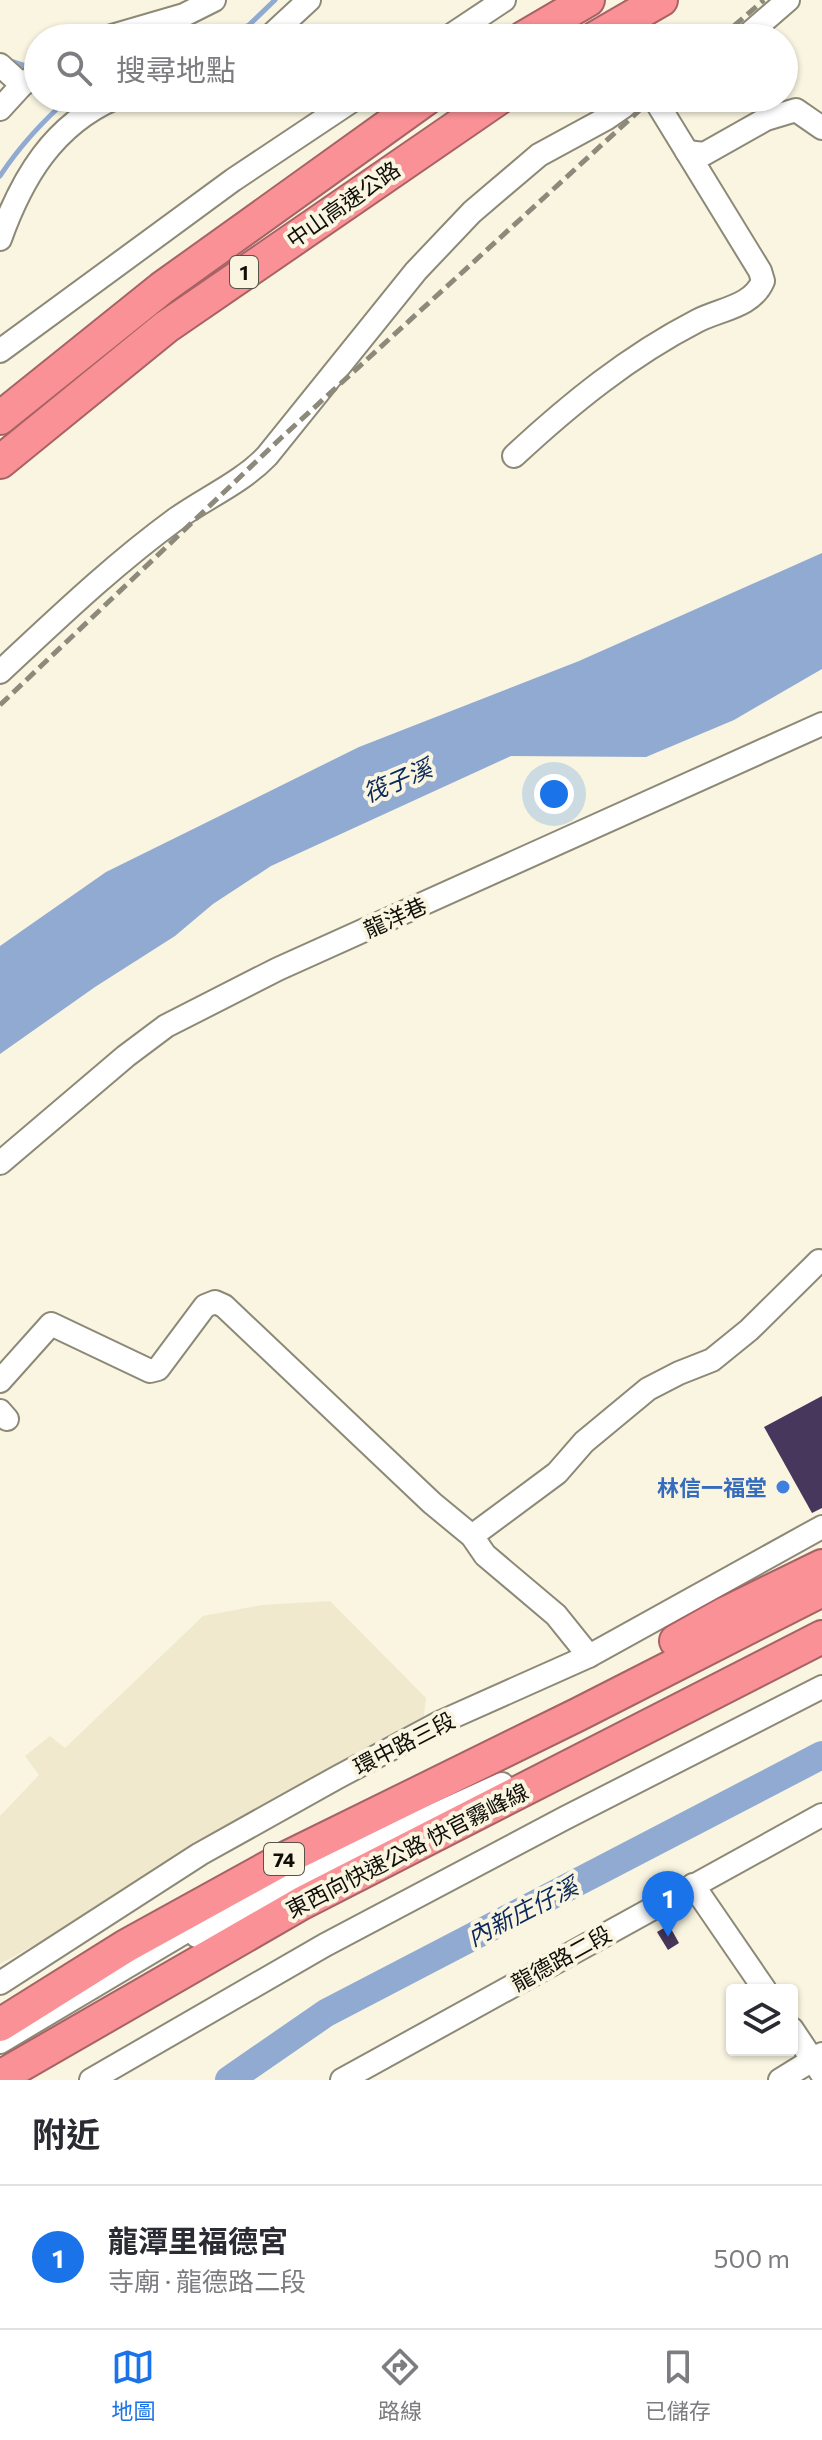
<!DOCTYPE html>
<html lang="zh-TW">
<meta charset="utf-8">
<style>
:root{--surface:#fff;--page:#f2f2f3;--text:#2b2b33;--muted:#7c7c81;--line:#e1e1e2;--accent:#1a73e8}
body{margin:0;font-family:Commissioner,"Noto Sans TC",sans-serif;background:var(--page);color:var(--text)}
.controls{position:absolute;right:24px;bottom:24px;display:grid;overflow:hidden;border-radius:8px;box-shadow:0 2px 6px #0004}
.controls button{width:72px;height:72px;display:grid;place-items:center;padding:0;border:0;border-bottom:2px solid var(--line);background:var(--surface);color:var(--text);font:40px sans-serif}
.you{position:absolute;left:554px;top:794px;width:28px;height:28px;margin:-20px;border:6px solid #fff;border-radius:50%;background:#1a73e8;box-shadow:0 0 0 12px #1a73e833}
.badge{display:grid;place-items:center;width:52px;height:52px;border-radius:50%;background:var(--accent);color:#fff;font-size:26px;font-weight:700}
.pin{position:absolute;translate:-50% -66px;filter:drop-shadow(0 2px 4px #0008)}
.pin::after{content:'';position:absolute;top:42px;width:28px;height:24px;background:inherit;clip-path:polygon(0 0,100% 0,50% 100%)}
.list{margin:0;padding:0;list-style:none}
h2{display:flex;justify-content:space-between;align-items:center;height:104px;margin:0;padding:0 32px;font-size:34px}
h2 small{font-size:26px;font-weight:400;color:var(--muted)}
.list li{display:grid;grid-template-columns:52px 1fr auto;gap:24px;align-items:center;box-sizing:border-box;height:144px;padding:0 32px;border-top:2px solid var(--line)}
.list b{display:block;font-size:30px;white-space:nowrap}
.list p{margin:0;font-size:26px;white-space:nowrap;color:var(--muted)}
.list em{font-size:26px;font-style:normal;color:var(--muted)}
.icon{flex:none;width:44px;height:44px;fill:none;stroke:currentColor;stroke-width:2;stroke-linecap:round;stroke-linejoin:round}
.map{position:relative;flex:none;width:822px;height:2080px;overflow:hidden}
.search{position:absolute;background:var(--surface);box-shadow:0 2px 6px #0004;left:24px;right:24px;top:24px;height:88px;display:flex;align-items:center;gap:20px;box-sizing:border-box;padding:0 28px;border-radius:44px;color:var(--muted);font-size:30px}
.sheet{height:248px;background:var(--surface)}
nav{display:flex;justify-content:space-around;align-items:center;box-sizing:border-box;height:112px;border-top:2px solid var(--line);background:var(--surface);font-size:22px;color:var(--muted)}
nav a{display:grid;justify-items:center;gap:4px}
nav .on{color:var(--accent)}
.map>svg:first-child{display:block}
.built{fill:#f0e9ce}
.water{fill:#91aad2}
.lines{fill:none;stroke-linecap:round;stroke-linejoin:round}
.stream{stroke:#91aad2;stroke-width:5}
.river{stroke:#91aad2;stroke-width:28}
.building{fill:#48375c}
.minor-casing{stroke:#8d8977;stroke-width:26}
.highway-casing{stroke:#a76364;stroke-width:36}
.minor{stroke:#fff;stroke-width:22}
.highway{stroke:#f99196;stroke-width:32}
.rail{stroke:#8d8a7c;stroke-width:5;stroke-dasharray:12 6;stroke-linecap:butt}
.shop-dot{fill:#3f7fe0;stroke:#f9f5e1;stroke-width:3}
.labels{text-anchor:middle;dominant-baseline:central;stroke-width:8;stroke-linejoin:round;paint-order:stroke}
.shield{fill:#f9f5e1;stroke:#565349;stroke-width:2}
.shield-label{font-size:20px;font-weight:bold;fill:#100e08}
.street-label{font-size:22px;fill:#100e08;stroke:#f9f5e1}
.shop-label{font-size:22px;font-weight:bold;fill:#366cbe;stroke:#f9f5e1;text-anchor:end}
.water-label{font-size:24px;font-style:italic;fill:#0b295a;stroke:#f9f5e1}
</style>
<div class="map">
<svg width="822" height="2080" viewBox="0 0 822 2080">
<rect width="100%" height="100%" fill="#f9f5e1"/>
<!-- built -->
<polygon class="built" points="330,1601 426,1698 422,1731 0,1964 0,1816 39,1775 25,1756 50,1736 65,1748 203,1616 262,1605"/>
<!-- water -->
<polygon class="water" points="822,553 822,669 734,720 646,757 511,756 271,866 213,904 175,936 95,987 0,1054 0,946 106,872 359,747 579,661"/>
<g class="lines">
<!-- stream -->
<g class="stream">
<polyline points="221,38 249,25 275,0"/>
<polyline points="7,60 32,68"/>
<path d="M 0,176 C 19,147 43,121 69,98"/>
</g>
<!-- river -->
<polyline class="river" points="229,2080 326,2013 822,1755"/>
</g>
<!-- building -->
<g class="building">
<polygon points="822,1396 822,1508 812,1513 764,1427"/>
<polygon points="669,1925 679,1943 668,1950 657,1932"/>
</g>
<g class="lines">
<defs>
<g id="minor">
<polyline points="105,38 184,15 214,0"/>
<polyline points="268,38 309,0"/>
<polyline points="447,38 504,0"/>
<polyline points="744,38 788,0"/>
<polyline points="0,65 22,85"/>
<polyline points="0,109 22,85 38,73"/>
<polyline points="687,152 704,154 766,119 796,110 822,128"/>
<path d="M 0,239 C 22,178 53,125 115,98"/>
<polyline points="0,351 233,180 356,98"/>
<path d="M 514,456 C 570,404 629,356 697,321 C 720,309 752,307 763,281 L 760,271 L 654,98"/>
<path d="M 0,672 C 57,619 113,565 176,519 C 207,497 241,483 267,456 L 416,271 L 472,212 L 539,155 L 607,118 L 636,98"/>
<polyline points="0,1163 126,1056 166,1026 278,969 822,724"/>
<polyline points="0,1381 51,1324 150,1371 158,1369 205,1306 215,1302 224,1306 432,1503 472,1536 485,1555 556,1615 589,1656"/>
<polyline points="0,1411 7,1419"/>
<polyline points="472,1536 557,1473 584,1442 648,1389 679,1373 712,1360 749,1330 814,1266 819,1261 822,1262"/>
<polyline points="693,1885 765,1990"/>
<polyline points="197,1936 287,1882 502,1784"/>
<polyline points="0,1983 200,1854 338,1777 441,1722 589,1656 822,1527"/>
<polyline points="792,2029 822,2074"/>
<polyline points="0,2042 205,1920"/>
<polyline points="91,2080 325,1945 565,1818 822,1687"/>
<polyline points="342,2080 822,1815"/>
<polyline points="780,2080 822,2054"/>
</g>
<g id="highway">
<polyline points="523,38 588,0"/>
<polyline points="595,38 661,0"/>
<polyline points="0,418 162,288 427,98"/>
<polyline points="0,462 166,327 499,98"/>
<polyline points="676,1641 726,1613 822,1566"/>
<polyline points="0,2025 126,1946 280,1861 579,1714 822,1590"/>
<polyline points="0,2077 302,1903 822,1637"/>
</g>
</defs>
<!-- minor casing -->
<use href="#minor" class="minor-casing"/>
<!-- highway casing -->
<use href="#highway" class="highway-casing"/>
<!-- minor -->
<use href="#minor" class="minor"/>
<!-- highway -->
<use href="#highway" class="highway"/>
<!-- rail -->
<g class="rail">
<polyline points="720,38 764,0"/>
<polyline points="0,705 281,438 653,98"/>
</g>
</g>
<!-- markers -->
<circle class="shop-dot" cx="783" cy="1487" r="8"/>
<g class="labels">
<!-- shield labels -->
<g class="shield">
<rect x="230" y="256" width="28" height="32" rx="6"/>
<rect x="264" y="1843" width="40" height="32" rx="6"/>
</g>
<g class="shield-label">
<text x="244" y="272">1</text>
<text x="284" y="1859">74</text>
</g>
<!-- street labels -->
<g class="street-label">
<text transform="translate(343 204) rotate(-35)">中山高速公路</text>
<text transform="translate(395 917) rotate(-24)">龍洋巷</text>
<text transform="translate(404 1743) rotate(-27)">環中路三段</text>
<text transform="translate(407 1850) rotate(-27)">東西向快速公路 快官霧峰線</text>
<text transform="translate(561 1958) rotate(-29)">龍德路二段</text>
</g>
<!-- shop labels -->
<g class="shop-label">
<text x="767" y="1487">林信一福堂</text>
</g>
<!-- water labels -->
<g class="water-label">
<text transform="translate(397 780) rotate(-23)">筏子溪</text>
<text transform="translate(522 1911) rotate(-27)">內新庄仔溪</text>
</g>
</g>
</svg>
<div class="controls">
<button><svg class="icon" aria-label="layers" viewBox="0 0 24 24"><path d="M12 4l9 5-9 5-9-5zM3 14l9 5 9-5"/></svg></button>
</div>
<div class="you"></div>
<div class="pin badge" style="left:668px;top:1937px">1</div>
<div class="search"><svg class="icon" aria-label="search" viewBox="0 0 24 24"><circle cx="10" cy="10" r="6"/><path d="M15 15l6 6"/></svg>搜尋地點</div>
</div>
<section class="sheet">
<h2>附近<small></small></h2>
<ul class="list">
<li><span class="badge">1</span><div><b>龍潭里福德宮</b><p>寺廟 · 龍德路二段</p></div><em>500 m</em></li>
</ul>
</section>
<nav>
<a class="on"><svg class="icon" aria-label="map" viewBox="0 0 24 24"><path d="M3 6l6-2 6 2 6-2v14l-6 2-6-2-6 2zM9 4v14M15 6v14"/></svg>地圖</a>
<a><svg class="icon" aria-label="directions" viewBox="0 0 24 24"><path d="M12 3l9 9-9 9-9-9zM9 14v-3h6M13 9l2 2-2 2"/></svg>路線</a>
<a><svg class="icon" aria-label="saved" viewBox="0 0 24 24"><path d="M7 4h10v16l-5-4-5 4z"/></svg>已儲存</a>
</nav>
